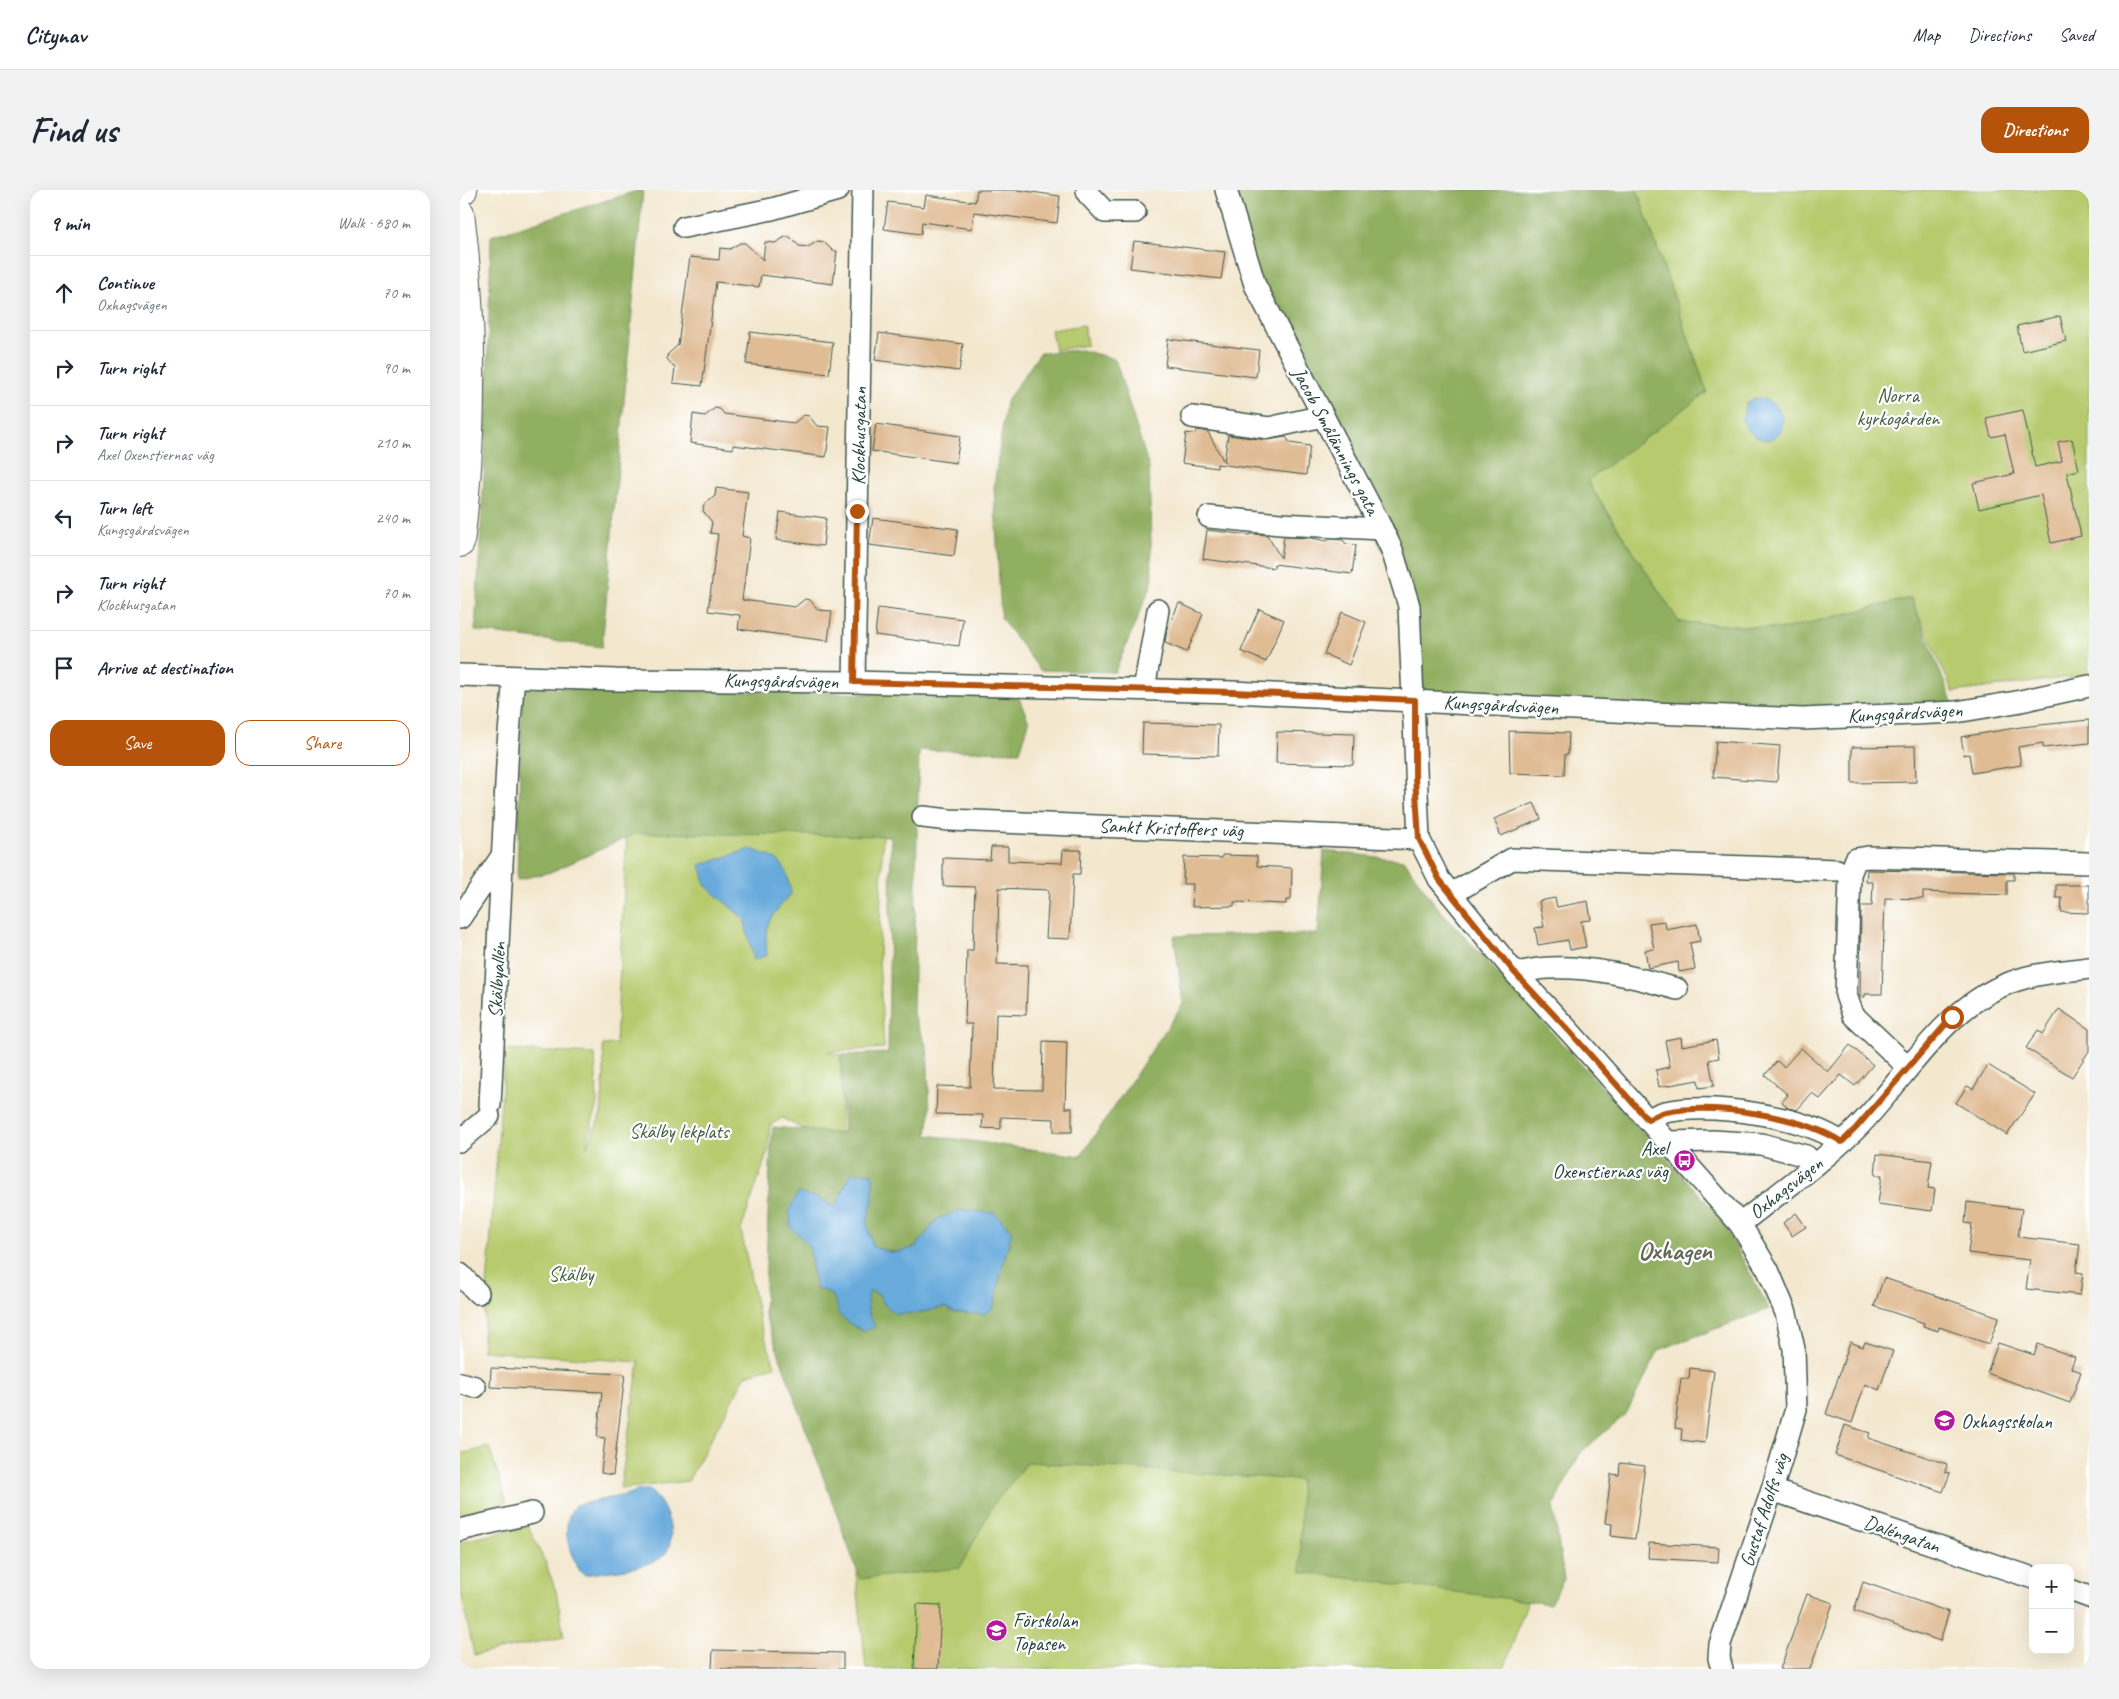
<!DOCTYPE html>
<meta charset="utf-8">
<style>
:root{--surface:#fff;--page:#f2f2f3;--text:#1f2937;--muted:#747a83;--line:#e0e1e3;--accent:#b45309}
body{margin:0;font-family:Caveat,sans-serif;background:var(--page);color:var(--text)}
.controls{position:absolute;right:15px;bottom:15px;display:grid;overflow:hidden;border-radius:10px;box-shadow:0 5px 20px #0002}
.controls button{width:45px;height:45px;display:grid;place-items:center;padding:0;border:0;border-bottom:1px solid var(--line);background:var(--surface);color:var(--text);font:25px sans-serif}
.stop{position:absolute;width:15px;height:15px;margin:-11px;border:4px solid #b45309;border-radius:50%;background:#fff}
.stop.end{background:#b45309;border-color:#fff;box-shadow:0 1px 5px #0008}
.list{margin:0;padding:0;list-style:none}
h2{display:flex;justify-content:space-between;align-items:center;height:65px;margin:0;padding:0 20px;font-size:21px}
h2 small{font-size:16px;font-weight:400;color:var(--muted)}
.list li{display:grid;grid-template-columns:32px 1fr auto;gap:15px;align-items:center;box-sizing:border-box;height:75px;padding:0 20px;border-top:1px solid var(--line)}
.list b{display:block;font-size:19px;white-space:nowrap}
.list p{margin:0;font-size:16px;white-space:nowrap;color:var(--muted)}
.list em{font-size:16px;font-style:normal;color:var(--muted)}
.actions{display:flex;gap:10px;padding:15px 20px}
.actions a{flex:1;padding:11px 0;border:1px solid var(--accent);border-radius:15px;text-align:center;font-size:18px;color:var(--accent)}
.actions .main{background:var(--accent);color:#fff}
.icon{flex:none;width:28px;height:28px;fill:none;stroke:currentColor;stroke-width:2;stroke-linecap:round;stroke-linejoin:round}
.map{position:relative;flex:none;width:1629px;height:1479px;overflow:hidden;border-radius:15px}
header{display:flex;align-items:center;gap:30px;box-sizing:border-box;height:70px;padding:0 25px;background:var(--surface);border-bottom:1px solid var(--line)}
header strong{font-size:24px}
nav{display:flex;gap:28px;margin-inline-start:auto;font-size:18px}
.intro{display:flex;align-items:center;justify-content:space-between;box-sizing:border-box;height:120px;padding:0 30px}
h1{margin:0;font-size:35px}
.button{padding:12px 22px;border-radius:15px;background:var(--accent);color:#fff;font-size:18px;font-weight:700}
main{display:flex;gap:30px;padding:0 30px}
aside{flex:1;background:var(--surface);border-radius:15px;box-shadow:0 5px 20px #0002}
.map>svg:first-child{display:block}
.green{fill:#b7cb6e;stroke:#6b8451}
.forest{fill:#91af61;stroke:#58764a;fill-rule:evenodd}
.water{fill:#67aadc;stroke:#437488}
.building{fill:#e0bc94}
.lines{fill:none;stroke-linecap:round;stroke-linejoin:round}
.minor-casing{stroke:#3f564b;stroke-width:24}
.major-casing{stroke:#3f564b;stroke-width:30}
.minor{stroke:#fff;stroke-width:21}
.major{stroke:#fff;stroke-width:28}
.route{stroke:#b45309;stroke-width:6}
.labels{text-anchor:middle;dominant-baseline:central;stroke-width:4.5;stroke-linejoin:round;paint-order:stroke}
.park-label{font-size:20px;fill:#456042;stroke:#fff}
.street-label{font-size:20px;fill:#1f3d34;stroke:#fff}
.poi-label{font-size:20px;fill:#1f3d34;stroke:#fff;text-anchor:start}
.district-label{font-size:25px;font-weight:bold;fill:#636956;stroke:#fff}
</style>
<header>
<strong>Citynav</strong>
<nav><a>Map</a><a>Directions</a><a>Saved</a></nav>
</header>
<div class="intro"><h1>Find us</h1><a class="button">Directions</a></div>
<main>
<aside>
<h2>9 min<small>Walk · 680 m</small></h2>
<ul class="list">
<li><svg class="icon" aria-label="ahead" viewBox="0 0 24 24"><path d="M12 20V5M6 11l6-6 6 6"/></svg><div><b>Continue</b><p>Oxhagsvägen</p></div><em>70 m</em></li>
<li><svg class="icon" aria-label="right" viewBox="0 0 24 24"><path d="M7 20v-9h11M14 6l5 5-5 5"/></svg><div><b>Turn right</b></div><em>90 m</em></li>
<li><svg class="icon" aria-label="right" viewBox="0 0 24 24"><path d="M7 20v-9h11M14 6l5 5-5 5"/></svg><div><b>Turn right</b><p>Axel Oxenstiernas väg</p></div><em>210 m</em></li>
<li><svg class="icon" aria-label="left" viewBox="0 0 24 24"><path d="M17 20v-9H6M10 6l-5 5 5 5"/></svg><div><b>Turn left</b><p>Kungsgårdsvägen</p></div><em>240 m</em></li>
<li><svg class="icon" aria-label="right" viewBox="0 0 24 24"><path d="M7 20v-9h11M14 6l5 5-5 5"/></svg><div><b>Turn right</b><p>Klockhusgatan</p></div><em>70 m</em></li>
<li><svg class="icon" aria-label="arrive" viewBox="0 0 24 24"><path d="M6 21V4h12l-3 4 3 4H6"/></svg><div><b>Arrive at destination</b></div></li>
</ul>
<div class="actions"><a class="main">Save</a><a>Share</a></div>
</aside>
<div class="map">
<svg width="1629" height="1479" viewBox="0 0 1629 1479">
<rect width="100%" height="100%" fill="#fff"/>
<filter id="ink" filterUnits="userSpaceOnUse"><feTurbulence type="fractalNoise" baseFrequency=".02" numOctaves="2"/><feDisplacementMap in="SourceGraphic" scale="10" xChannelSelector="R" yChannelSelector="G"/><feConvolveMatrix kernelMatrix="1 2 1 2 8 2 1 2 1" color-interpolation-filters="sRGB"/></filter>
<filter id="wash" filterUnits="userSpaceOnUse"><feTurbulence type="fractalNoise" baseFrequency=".0096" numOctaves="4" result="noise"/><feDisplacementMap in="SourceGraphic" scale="20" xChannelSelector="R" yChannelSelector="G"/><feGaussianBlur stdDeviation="1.12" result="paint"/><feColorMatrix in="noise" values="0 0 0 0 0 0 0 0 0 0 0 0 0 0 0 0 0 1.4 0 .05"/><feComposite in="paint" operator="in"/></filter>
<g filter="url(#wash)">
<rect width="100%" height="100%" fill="#f3e7ce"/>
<!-- green -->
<g class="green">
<polygon points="1177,0 1629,0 1629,485 1493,502 1451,408 1324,439 1219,432 1127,290 1247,202"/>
<polygon points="624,135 627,155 595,160 591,140"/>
<polygon points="167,637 423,638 419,769 424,858 367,862 381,865 381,949 343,939 322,928 310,935 308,961 281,1040 300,1133 315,1176 286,1185 228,1291 160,1299 179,1172 22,1161 45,860 135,864 137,913 126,958 141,924 144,883 143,855 156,854"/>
<polygon points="29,1257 47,1312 0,1324 0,1264"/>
<polygon points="566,1265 849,1285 1069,1407 1044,1479 406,1479 396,1384 499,1369 527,1307"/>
<polygon points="68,1336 86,1374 96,1401 104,1447 14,1465 0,1398 0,1352"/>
</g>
<!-- forest -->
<g class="forest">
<polygon points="180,0 183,0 142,457 15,441 25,267 31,46"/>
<polygon points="766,0 1177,0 1247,202 1127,291 1219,432 1324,439 1451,408 1496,522 955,510 949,416 795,95"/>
<polygon points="621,160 655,169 689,277 692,393 655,482 580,480 541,428 534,297 546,212 580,163"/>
<path d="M 62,498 L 558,506 L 569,532 L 560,562 L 459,560 L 453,824 L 467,857 L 470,922 L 467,945 L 621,966 L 723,814 L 714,746 L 858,744 L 864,661 L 944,670 L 974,713 L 1260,1027 L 1309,1119 L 1199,1160 L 1166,1224 L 1121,1262 L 1093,1316 L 1104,1389 L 1090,1414 L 841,1382 L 840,1290 L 568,1272 L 533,1315 L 500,1378 L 400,1389 L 304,1123 L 311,954 L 313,937 L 384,944 L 381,865 L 428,863 L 431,646 L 177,643 L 91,682 L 57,690 ZM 391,983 L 413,1008 L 407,1034 L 413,1057 C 452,1069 455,1059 477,1029 L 552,1041 C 545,1066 538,1092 534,1117 L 495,1123 L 485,1117 L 457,1123 L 425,1115 L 419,1104 L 410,1101 L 406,1110 L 410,1127 L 378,1113 L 352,1085 L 351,1060 L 344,1048 L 331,1038 L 359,1008 L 375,1017 Z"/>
</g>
<!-- water -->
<g class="water">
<path d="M 1295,208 C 1313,207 1331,226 1319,243 C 1317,246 1312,248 1309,250 C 1295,248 1288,243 1282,230 L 1286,213 Z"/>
<path d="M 290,659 C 320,669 326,670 331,704 C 309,730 304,729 307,765 L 294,770 L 284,729 L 246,696 L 240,675 Z"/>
<path d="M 391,983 L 413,983 L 413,1008 L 407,1034 L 413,1057 L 434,1063 L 456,1057 L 477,1029 L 503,1020 L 535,1023 L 552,1041 C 545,1066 538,1092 534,1117 L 525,1124 L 495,1123 L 485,1117 L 457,1123 L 436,1124 L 425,1115 L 419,1104 L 410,1101 C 404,1114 409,1125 415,1137 L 404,1141 L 390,1134 L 378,1124 C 377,1107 372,1103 356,1098 C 348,1068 359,1059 331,1038 L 329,1021 L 338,1003 L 359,1008 L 375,1017 Z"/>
<path d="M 180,1300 L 189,1300 C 201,1310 206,1320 210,1336 C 212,1345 211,1358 204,1365 C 192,1379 144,1381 125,1385 C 120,1382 118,1378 115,1372 C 106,1353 102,1333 115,1315 L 165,1305 Z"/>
</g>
<g id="blocks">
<!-- building -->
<g class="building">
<polygon points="517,0 558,0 600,6 597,33 514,22 512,39 462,32 461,44 424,39 428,12 464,17 466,5 515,12"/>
<polygon points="325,47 330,47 339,56 348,57 358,51 364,52 373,61 377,61 373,94 301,85 299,97 256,92 242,196 213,193 215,178 207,169 208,164 218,155 230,67 259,70 260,58 270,59 280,53 285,53 303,70 305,52 315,53"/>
<polygon points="674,51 765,62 761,89 670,78"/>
<polygon points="1600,126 1606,151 1562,161 1557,136"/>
<polygon points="290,142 373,152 369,184 286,174"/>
<polygon points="419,143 503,154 499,181 415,170"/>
<polygon points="708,149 799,160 796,187 705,176"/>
<polygon points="255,218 260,219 264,224 334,233 344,225 349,226 357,236 370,237 366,267 273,255 273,259 230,253 233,224 245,226"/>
<polygon points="1563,220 1575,277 1602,271 1598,252 1612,249 1619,280 1607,283 1621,346 1591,353 1581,305 1519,319 1513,293 1554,284 1545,244 1531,247 1526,228"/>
<polygon points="416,234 500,246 496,273 412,261"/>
<polygon points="738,240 748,242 764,272 768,245 807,250 826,247 830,253 850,256 846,285 757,274 757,278 722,273 726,243 733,244"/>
<polygon points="256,298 288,302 282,346 290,348 282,410 335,417 345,409 350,410 358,420 372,421 368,451 278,439 280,425 248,421 258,344 250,343 252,332 243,321 244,315 255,306"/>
<polygon points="320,322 366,328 363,356 316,350"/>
<polygon points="413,328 498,339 494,366 409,355"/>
<polygon points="747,340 789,345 791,344 807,345 821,368 824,347 851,348 867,351 870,349 883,350 886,354 896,355 892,384 814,374 814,378 743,369"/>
<polygon points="719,413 743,424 727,462 705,453 707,440"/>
<polygon points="418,418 503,429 499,456 415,445"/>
<polygon points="799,419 824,430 806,472 781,461"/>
<polygon points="882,422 906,432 889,475 864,464"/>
<polygon points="1629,530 1629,553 1583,558 1583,553 1558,557 1561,575 1512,583 1509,564 1504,565 1501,547 1561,537"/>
<polygon points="683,533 759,535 758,566 682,564"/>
<polygon points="1049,541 1109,543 1108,564 1105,564 1104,585 1050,583"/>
<polygon points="817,542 894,544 893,575 816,573"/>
<polygon points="1256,551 1320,556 1317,592 1253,587"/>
<polygon points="1455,556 1456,592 1392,593 1392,557"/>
<polygon points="1074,613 1081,629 1041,646 1034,629"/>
<polygon points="531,657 548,657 548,671 602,673 603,660 621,660 620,684 613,684 610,749 586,748 589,700 539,698 537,774 568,775 566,825 536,824 534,899 582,900 583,851 607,852 605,918 612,918 612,942 594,942 594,929 541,927 541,939 522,938 523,925 476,924 477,896 510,897 512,834 505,834 507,760 513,760 515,697 483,696 483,668 530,670"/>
<polygon points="762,665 797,666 797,676 832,678 831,710 826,710 826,714 774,712 774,716 732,717 733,694 723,694 724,667 762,668"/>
<polygon points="1407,680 1554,683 1554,690 1547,690 1547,705 1463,702 1463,709 1425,708 1422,804 1405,804 1405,807 1400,807 1401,716 1412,716 1413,692 1406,692"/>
<polygon points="1596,695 1629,695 1629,723 1601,722 1602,708 1596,708"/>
<polygon points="1095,708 1097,717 1128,711 1131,730 1121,731 1126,757 1110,760 1108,750 1078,755 1075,738 1084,737 1079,711"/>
<polygon points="1205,731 1206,740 1237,734 1240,751 1230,753 1235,779 1219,782 1218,772 1188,778 1185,760 1194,759 1189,733"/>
<polygon points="1599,819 1629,839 1629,861 1612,887 1566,858 1578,840 1583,844"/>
<polygon points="1221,847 1222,856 1256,850 1259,868 1249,870 1254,896 1239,898 1238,890 1199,897 1196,880 1210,877 1205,850"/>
<polygon points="1390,855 1413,875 1395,896 1381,885 1360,909 1352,903 1337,920 1328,918 1322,912 1328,905 1305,885 1317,871 1324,877 1341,858 1368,882"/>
<polygon points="1528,875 1575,904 1547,945 1496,913 1507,896 1513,899"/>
<polygon points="1417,964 1472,971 1468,998 1475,999 1472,1021 1418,1014 1422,985 1415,985"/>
<polygon points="1507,1012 1562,1019 1558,1047 1620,1054 1616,1082 1623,1083 1620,1105 1566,1099 1570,1070 1508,1063 1512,1034 1505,1033"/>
<polygon points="1336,1023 1346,1037 1332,1046 1323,1033"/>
<polygon points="1424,1088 1539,1127 1529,1154 1479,1137 1478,1141 1463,1136 1464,1133 1414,1116"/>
<polygon points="1390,1152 1403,1157 1405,1152 1433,1161 1419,1200 1405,1194 1392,1233 1366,1224"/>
<polygon points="1538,1153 1574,1165 1578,1154 1615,1167 1611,1178 1621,1182 1610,1213 1527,1183"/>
<polygon points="31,1178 165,1184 153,1285 141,1283 145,1248 137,1247 142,1202 30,1197"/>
<polygon points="1230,1178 1254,1181 1245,1253 1221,1250 1222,1239 1215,1238 1221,1188 1229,1189"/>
<polygon points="1385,1235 1410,1243 1408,1248 1487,1274 1485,1282 1490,1283 1483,1302 1375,1265"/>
<polygon points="1160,1273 1185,1276 1175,1349 1151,1346 1152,1334 1145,1333 1151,1284 1159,1285"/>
<polygon points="1189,1353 1259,1357 1258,1372 1188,1368"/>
<polygon points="1403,1392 1489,1422 1480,1451 1394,1421"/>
<polygon points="1347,1404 1373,1413 1350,1479 1320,1479"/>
<polygon points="457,1414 481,1415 478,1479 454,1479"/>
<polygon points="253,1460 383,1463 383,1479 252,1479"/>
</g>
</g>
</g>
<g filter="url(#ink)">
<use href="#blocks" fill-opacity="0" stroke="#3f564b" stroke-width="1"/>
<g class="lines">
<defs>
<g id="minor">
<polyline points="627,0 628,4 645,22 675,22"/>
<polyline points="766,0 795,95 922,339 932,360 949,416 959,649 979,689 1055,783 1110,842 1280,1034 1308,1080 1326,1123 1334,1159 1336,1219 1312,1300 1260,1454 1259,1468 1262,1479"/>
<polyline points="224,37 312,19 378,0"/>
<polyline points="732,227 809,238 863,226"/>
<polyline points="749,327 820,334 922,339"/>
<polyline points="0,485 156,490 394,492 773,502 1194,523 1343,529 1496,522 1556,512 1629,496"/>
<polyline points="394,492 403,0"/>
<polyline points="684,499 698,420"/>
<polyline points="463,627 489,630 959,649"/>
<polyline points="991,704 1052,669 1377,680"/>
<polyline points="0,728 42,666"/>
<path d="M 1055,783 C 1066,782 1078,778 1089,778 C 1133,776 1175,787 1217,799"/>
<polyline points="1448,877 1393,825 1386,805 1390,684 1396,669 1408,667 1629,673"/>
<polyline points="30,915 48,554 54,487"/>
<path d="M 1188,930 C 1193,927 1200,923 1205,922 C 1253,913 1341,925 1381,952"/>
<polyline points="0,951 29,926"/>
<polyline points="1208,952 1253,951 1301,954 1346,966 1355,975"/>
<path d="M 1280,1034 C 1319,1003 1360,974 1395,940 C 1448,887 1485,811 1561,789 C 1583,782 1607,781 1629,778"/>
<polyline points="0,1084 18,1103"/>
<polyline points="0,1193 15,1197"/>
<polyline points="1312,1300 1573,1388"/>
<polyline points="0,1340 72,1323"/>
<polyline points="1610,1400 1629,1407"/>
</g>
<g id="major">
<polyline points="0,1 3,0"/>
<path d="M 0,23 C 14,132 13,244 0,353"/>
</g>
</defs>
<!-- minor casing -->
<use href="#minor" class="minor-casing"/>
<!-- major casing -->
<use href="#major" class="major-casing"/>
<!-- minor -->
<use href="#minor" class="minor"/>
<!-- major -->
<use href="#major" class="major"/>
</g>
</g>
<g class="lines" filter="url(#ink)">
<!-- route -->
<path class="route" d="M 397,321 L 394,492 L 773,502 L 955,510 L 955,587 L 959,649 L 979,689 L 1055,783 L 1110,842 L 1188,930 C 1193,927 1200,923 1206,922 C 1254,913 1340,925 1382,952 L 1396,938 L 1492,827"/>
</g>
<!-- icons -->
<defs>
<symbol id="bus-disc" viewBox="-11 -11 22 22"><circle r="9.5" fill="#b5179e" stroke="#fff"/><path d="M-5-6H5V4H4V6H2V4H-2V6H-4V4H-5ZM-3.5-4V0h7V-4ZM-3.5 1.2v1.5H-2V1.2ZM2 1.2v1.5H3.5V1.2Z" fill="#fff"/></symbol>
<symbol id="school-disc" viewBox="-11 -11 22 22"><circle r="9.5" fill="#b5179e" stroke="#fff"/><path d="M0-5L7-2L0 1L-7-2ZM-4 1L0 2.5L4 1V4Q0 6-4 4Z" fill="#fff"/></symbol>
</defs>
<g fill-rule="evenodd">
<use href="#bus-disc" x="1212" y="958" width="25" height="25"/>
<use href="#school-disc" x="1472" y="1218" width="25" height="25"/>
<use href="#school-disc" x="524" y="1428" width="25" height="25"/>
</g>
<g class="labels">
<!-- park labels -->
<g class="park-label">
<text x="1438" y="205">Norra<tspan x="1438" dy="23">kyrkogården</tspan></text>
<text x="219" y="941">Skälby lekplats</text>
<text x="111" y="1084">Skälby</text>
</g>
<!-- street labels -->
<g class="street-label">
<text transform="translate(399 246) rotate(-89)">Klockhusgatan</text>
<text transform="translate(876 251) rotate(62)">Jacob Smålännings gata</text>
<text transform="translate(321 491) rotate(1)">Kungsgårdsvägen</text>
<text transform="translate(1041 515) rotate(3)">Kungsgårdsvägen</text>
<text transform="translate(1445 523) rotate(-3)">Kungsgårdsvägen</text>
<text transform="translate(711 638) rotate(2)">Sankt Kristoffers väg</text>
<text transform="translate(37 790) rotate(-87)">Skälbyallén</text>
<text transform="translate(1326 998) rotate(-38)">Oxhagsvägen</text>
<text transform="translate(1304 1320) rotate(-72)">Gustaf Adolfs väg</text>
<text transform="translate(1442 1344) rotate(19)">Daléngatan</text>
</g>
<!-- poi labels -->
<g class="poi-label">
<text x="1208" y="958" text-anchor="end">Axel<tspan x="1208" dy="23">Oxenstiernas väg</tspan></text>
<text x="1501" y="1231">Oxhagsskolan</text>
<text x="553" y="1430">Förskolan<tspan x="553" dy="23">Topasen</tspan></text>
</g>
<!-- district labels -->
<g class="district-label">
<text x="1215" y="1061">Oxhagen</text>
</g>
</g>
</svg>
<div class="controls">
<button>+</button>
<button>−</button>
</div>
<div class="stop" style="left:1492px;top:827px"></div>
<div class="stop end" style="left:397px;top:321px"></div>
</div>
</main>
